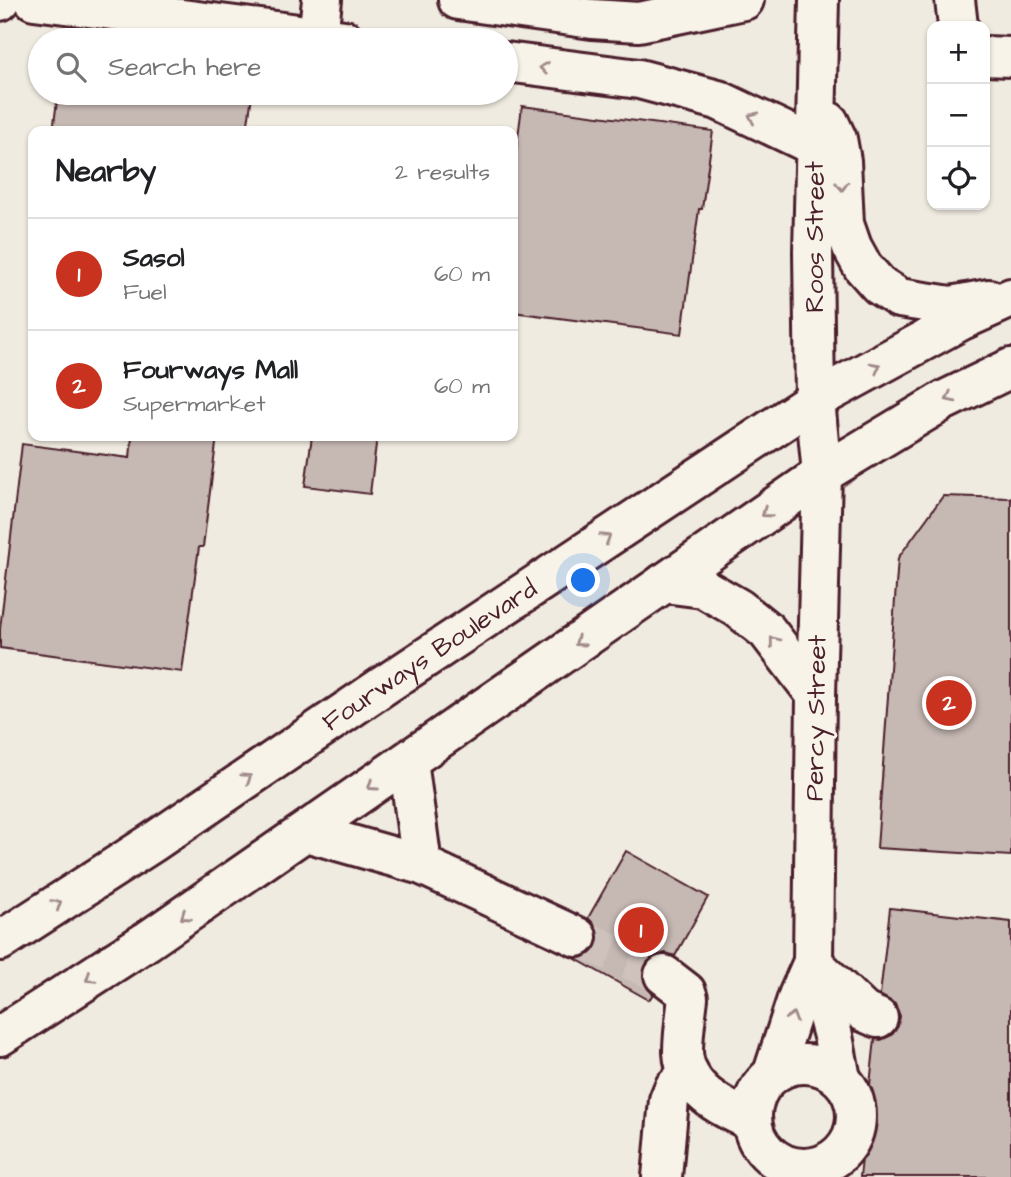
<!DOCTYPE html>
<meta charset="utf-8">
<style>
:root{--surface:#fff;--page:#f2f2f2;--text:#202124;--muted:#757577;--line:#e0e0e0;--accent:#c8321e}
body{margin:0;font-family:"Architects Daughter",sans-serif;background:var(--page);color:var(--text)}
.controls{position:absolute;right:21px;top:21px;display:grid;overflow:hidden;border-radius:14px;box-shadow:0 2px 5px #0004}
.controls button{width:63px;height:63px;display:grid;place-items:center;padding:0;border:0;border-bottom:2px solid var(--line);background:var(--surface);color:var(--text);font:35px sans-serif}
.you{position:absolute;left:584px;top:581px;width:24px;height:24px;margin:-18px;border:5px solid #fff;border-radius:50%;background:#1a73e8;box-shadow:0 0 0 10px #1a73e833}
.badge{display:grid;place-items:center;width:46px;height:46px;border-radius:50%;background:var(--accent);color:#fff;font-size:23px;font-weight:700}
.pin{position:absolute;translate:-50% -50%;border:4px solid #fff;box-shadow:0 2px 7px #0006}
.list{margin:0;padding:0;list-style:none}
h2{display:flex;justify-content:space-between;align-items:center;height:91px;margin:0;padding:0 28px;font-size:30px}
h2 small{font-size:23px;font-weight:400;color:var(--muted)}
.list li{display:grid;grid-template-columns:46px 1fr auto;gap:21px;align-items:center;box-sizing:border-box;height:112px;padding:0 28px;border-top:2px solid var(--line)}
.list b{display:block;font-size:26px;white-space:nowrap}
.list p{margin:0;font-size:23px;white-space:nowrap;color:var(--muted)}
.list em{font-size:23px;font-style:normal;color:var(--muted)}
.icon{flex:none;width:38px;height:38px;fill:none;stroke:currentColor;stroke-width:2;stroke-linecap:round;stroke-linejoin:round}
.map{position:relative;flex:none;width:1011px;height:1177px;overflow:hidden}
.search{position:absolute;background:var(--surface);box-shadow:0 2px 5px #0004;left:28px;top:28px;width:490px;height:77px;display:flex;align-items:center;gap:18px;box-sizing:border-box;padding:0 24px;border-radius:38px;color:var(--muted);font-size:26px}
.panel{position:absolute;background:var(--surface);box-shadow:0 2px 5px #0004;left:28px;top:126px;width:490px;height:315px;border-radius:14px}
.map>svg:first-child{display:block}
.building{fill:#c6b8b3;stroke:#4a1f2b;stroke-width:2}
.lines{fill:none;stroke-linecap:round;stroke-linejoin:round}
.minor-tunnel{stroke:#cfc2bc;stroke-width:38;stroke-dasharray:38 19;stroke-linecap:butt}
.minor-casing{stroke:#4a1f2b;stroke-width:44}
.minor{stroke:#f7f3e8;stroke-width:38}
.oneway{stroke:#a0898a}
.labels{text-anchor:middle;dominant-baseline:central;stroke-width:6;stroke-linejoin:round;paint-order:stroke}
.street-label{font-size:26px;fill:#4a1f2b;stroke:#f7f3e8}
</style>
<div class="map">
<svg width="1011" height="1177" viewBox="0 0 1011 1177">
<rect width="100%" height="100%" fill="#f0ebe0"/>
<filter id="ink" filterUnits="userSpaceOnUse"><feTurbulence type="fractalNoise" baseFrequency=".0143" numOctaves="2"/><feDisplacementMap in="SourceGraphic" scale="14" xChannelSelector="R" yChannelSelector="G"/><feConvolveMatrix kernelMatrix="1 2 1 2 8 2 1 2 1" color-interpolation-filters="sRGB"/></filter>
<g filter="url(#ink)">
<!-- building -->
<g class="building">
<polygon points="58,93 232,93 252,95 247,131 53,131"/>
<polygon points="522,106 713,131 702,209 699,209 682,334 513,312 513,176"/>
<polygon points="132,436 217,436 203,547 199,547 182,672 0,648 0,629 22,444 130,458"/>
<polygon points="312,436 377,436 370,494 305,486"/>
<polygon points="943,496 1011,498 1011,856 877,848 898,558"/>
<polygon points="626,851 708,897 675,956 666,953 656,955 646,962 642,973 644,984 653,994 649,1000 574,958 589,955 596,947 599,934 595,925 588,918"/>
<polygon points="890,908 1011,922 1011,1177 860,1177 875,1039 881,1040 892,1035 898,1026 900,1016 895,1004 880,995"/>
</g>
<g class="lines">
<!-- minor-tunnel -->
<polyline class="minor-tunnel" points="577,937 664,975"/>
<defs>
<g id="minor">
<polyline points="34,0 345,40"/>
<polyline points="458,0 592,19 639,22 744,0"/>
<polyline points="819,0 813,252 815,400 822,474 816,695 813,962 833,1036 841,1079"/>
<polyline points="955,0 958,26"/>
<polyline points="0,1 1,0"/>
<polyline points="318,37 322,0"/>
<polyline points="985,56 1011,57"/>
<polyline points="506,62 639,79 718,100 815,146"/>
<polyline points="829,122 837,139 841,161 844,224 852,247 863,267 879,285 899,298 951,306 989,299"/>
<polyline points="664,583 703,588 738,608 767,631 816,695"/>
<polyline points="408,761 422,865"/>
<polyline points="306,832 422,865 577,937"/>
<path id="s1" d="M 0,941 L 152,843 L 386,684 L 815,400 L 960,321 L 1011,298"/>
<polyline points="814,964 864,1012 878,1018"/>
<path d="M 664,975 L 686,992 L 688,998 C 686,1015 683,1034 683,1052 C 685,1090 722,1108 752,1121"/>
<polyline points="0,1036 147,941 822,474 943,401 1011,368"/>
<circle cx="804" cy="1116" r="52"/>
<polyline points="773,1073 798,996 813,962"/>
<polyline points="662,1177 669,1100 674,1088 689,1073"/>
</g>
</defs>
<!-- minor casing -->
<use href="#minor" class="minor-casing"/>
<!-- minor -->
<use href="#minor" class="minor"/>
</g>
<!-- one-way arrows -->
<defs><path id="oneway-chevron" d="M-2-3.5L2.5 0L-2 3.5" fill="none" stroke-width="1.6" stroke-linecap="round" stroke-linejoin="round" transform="scale(1.75)"/></defs>
<g class="oneway">
<use href="#oneway-chevron" transform="translate(544 68) rotate(-171)"/>
<use href="#oneway-chevron" transform="translate(753 117) rotate(-155)"/>
<use href="#oneway-chevron" transform="translate(842 186) rotate(87)"/>
<use href="#oneway-chevron" transform="translate(876 367) rotate(-28)"/>
<use href="#oneway-chevron" transform="translate(950 398) rotate(153)"/>
<use href="#oneway-chevron" transform="translate(766 513) rotate(145)"/>
<use href="#oneway-chevron" transform="translate(606 538) rotate(-33)"/>
<use href="#oneway-chevron" transform="translate(774 641) rotate(-128)"/>
<use href="#oneway-chevron" transform="translate(579 642) rotate(145)"/>
<use href="#oneway-chevron" transform="translate(247 778) rotate(-34)"/>
<use href="#oneway-chevron" transform="translate(372 786) rotate(145)"/>
<use href="#oneway-chevron" transform="translate(57 904) rotate(-33)"/>
<use href="#oneway-chevron" transform="translate(185 916) rotate(145)"/>
<use href="#oneway-chevron" transform="translate(90 978) rotate(147)"/>
<use href="#oneway-chevron" transform="translate(792 1017) rotate(-73)"/>
</g>
</g>
<g class="labels">
<!-- street labels -->
<g class="street-label">
<text transform="translate(815 237) rotate(-90)">Roos Street</text>
<text stroke="none"><textPath href="#s1" startOffset="516">Fourways Boulevard</textPath></text>
<text transform="translate(816 718) rotate(-89)">Percy Street</text>
</g>
</g>
</svg>
<div class="controls">
<button>+</button>
<button>−</button>
<button><svg class="icon" aria-label="locate" viewBox="0 0 24 24"><circle cx="12" cy="12" r="6"/><path d="M12 2v4M12 18v4M2 12h4M18 12h4"/></svg></button>
</div>
<div class="you"></div>
<div class="pin badge" style="left:641px;top:930px">1</div>
<div class="pin badge" style="left:949px;top:703px">2</div>
<div class="search"><svg class="icon" aria-label="search" viewBox="0 0 24 24"><circle cx="10" cy="10" r="6"/><path d="M15 15l6 6"/></svg>Search here</div>
<section class="panel">
<h2>Nearby<small>2 results</small></h2>
<ul class="list">
<li><span class="badge">1</span><div><b>Sasol</b><p>Fuel</p></div><em>60 m</em></li>
<li><span class="badge">2</span><div><b>Fourways Mall</b><p>Supermarket</p></div><em>60 m</em></li>
</ul>
</section>
</div>
